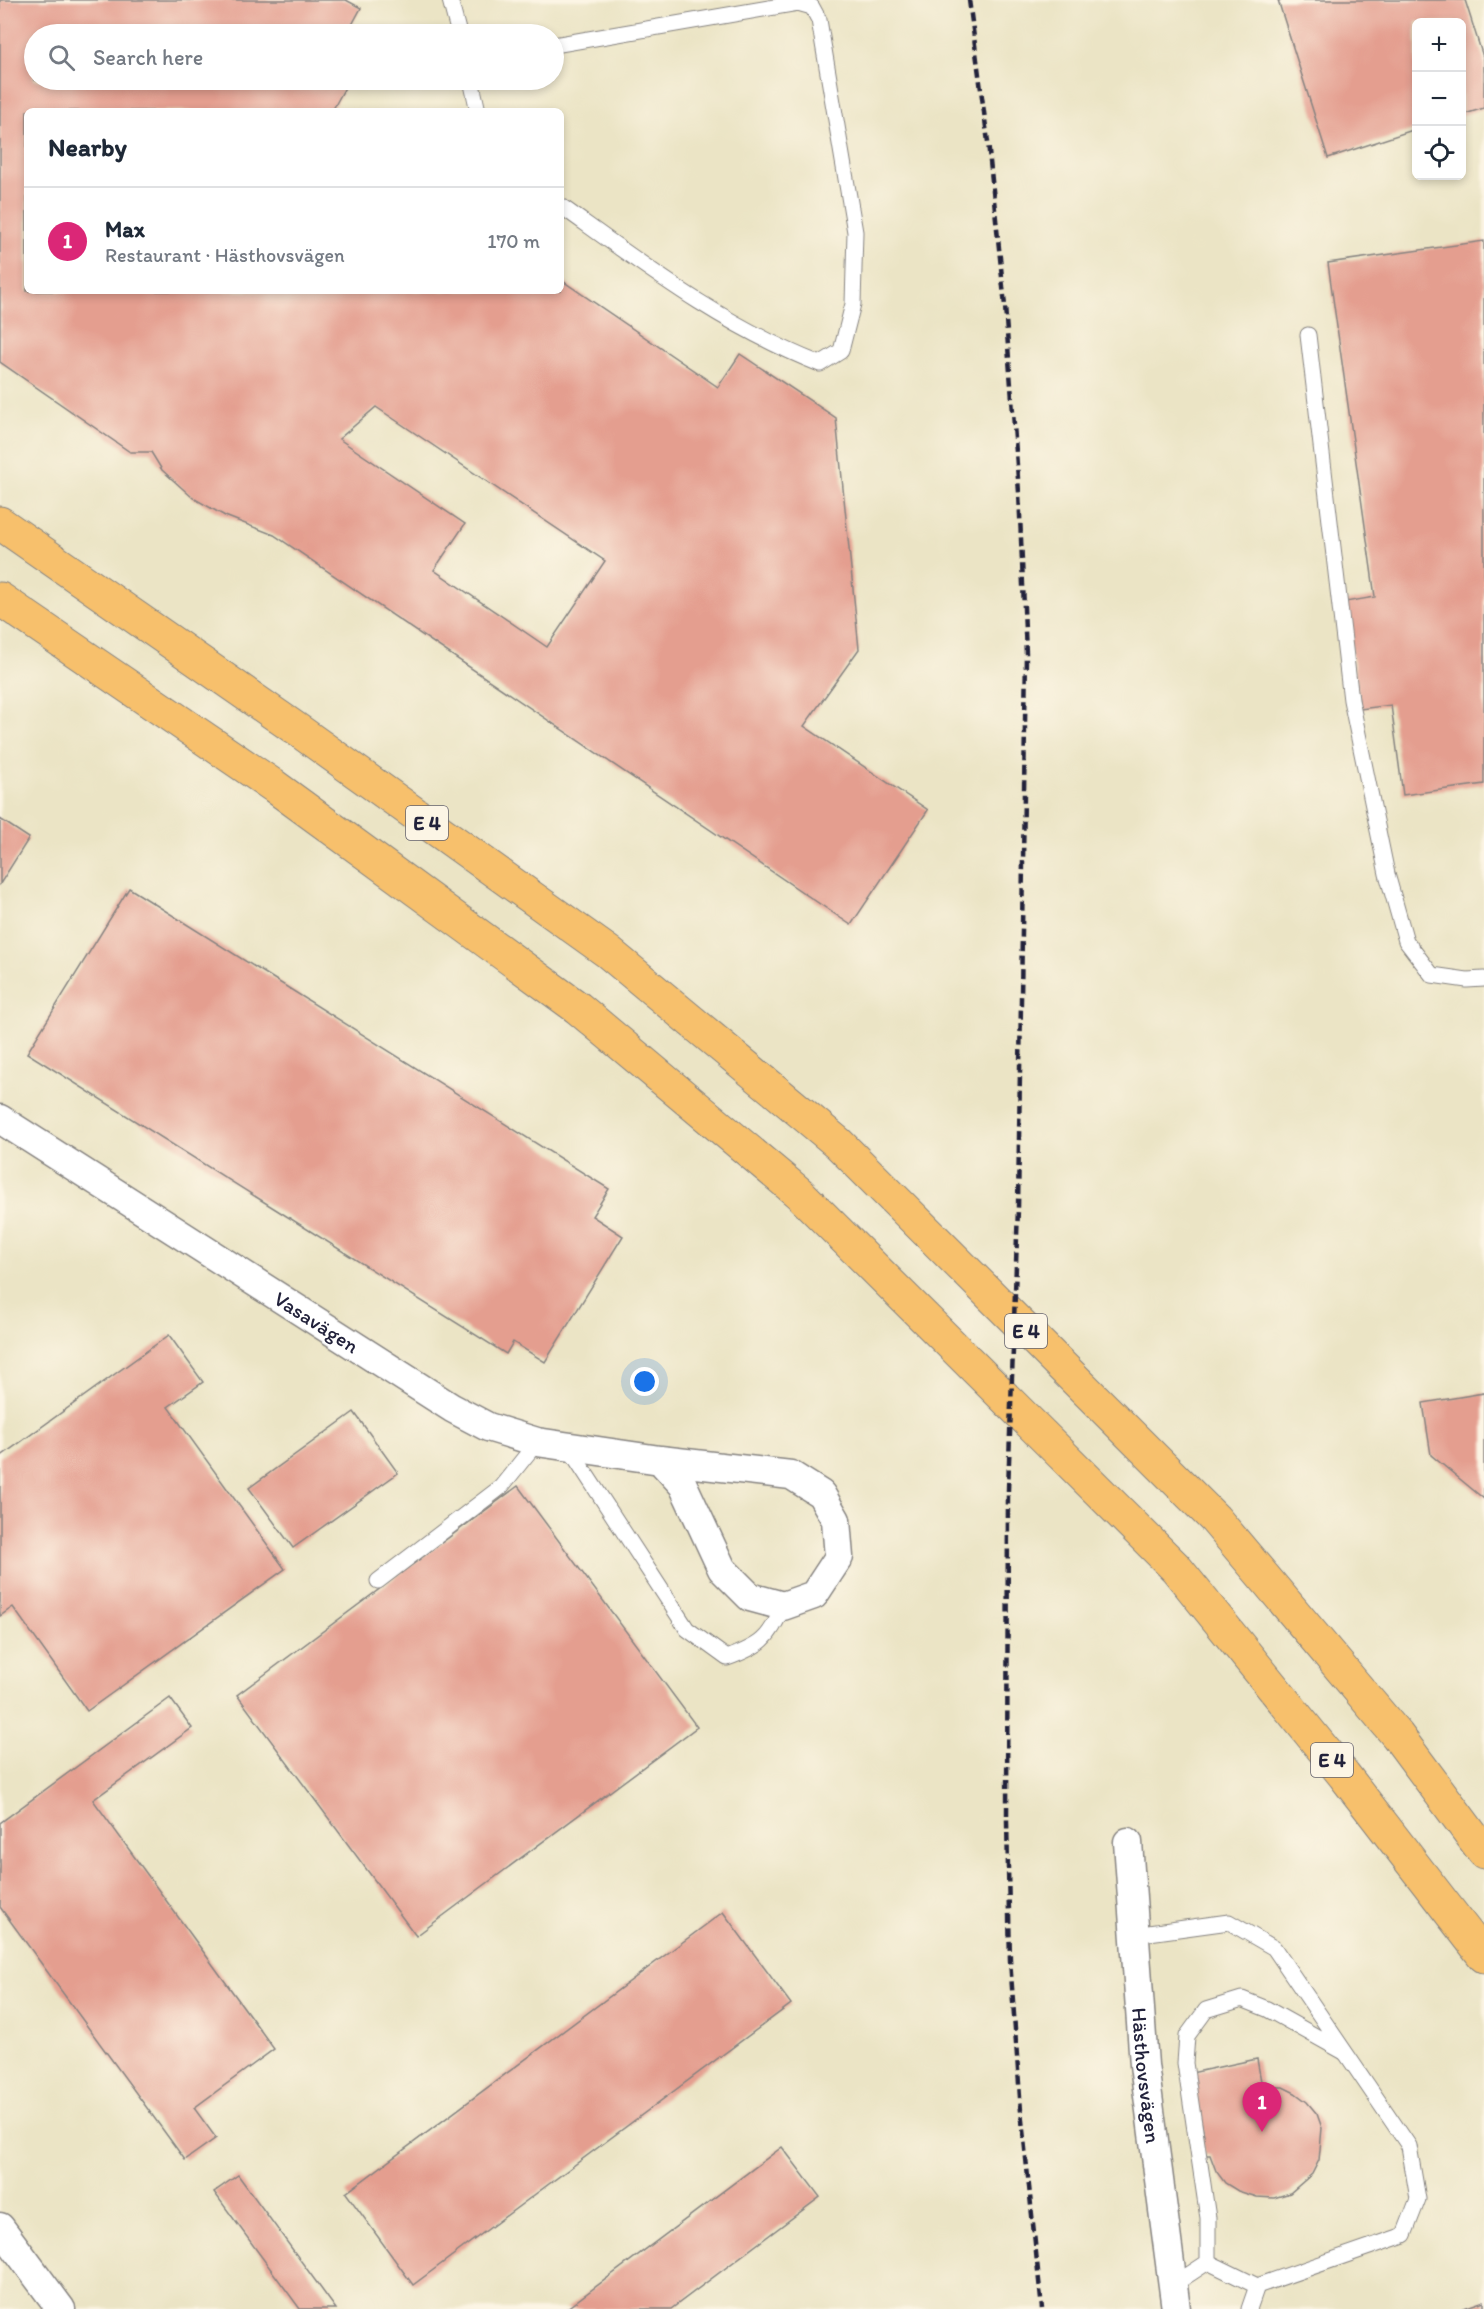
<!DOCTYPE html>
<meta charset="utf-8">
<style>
:root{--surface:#fff;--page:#f2f2f3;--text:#1f2937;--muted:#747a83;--line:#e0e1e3;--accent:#db2777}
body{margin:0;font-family:Itim,sans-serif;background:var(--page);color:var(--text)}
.controls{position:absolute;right:18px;top:18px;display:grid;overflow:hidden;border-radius:9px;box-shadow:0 3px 9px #0003}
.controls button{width:54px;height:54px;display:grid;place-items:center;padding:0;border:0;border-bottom:2px solid var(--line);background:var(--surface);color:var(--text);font:30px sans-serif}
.you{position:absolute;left:645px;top:1382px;width:21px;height:21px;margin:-15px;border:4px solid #fff;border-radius:50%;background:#1a73e8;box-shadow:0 0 0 9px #1a73e833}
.badge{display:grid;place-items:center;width:39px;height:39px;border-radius:50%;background:var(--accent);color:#fff;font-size:20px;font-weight:700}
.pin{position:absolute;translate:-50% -50px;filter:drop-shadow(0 2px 3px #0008)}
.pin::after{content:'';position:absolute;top:32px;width:21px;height:18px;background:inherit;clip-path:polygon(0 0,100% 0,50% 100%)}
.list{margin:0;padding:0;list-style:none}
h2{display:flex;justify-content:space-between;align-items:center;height:78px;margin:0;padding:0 24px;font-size:26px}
h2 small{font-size:20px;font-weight:400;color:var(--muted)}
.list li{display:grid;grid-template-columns:39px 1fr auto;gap:18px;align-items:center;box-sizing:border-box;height:108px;padding:0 24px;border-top:2px solid var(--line)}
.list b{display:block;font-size:22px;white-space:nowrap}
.list p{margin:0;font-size:20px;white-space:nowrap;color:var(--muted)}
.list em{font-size:20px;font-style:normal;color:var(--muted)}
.icon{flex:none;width:33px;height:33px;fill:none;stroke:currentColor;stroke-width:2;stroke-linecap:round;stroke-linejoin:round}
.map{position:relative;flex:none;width:1484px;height:2309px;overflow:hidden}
.search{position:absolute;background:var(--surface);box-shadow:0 3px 9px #0003;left:24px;top:24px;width:540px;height:66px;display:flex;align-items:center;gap:15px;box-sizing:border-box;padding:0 21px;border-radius:33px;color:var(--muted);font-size:22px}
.panel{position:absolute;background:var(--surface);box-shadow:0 3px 9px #0003;left:24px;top:108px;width:540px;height:186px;border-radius:9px}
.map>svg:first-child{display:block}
.building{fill:#e49e8f;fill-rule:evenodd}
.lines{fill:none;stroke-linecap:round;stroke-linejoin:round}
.service-casing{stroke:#868380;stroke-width:17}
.minor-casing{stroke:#868380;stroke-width:31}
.motorway-casing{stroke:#868380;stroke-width:35}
.service{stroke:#fff;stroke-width:15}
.minor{stroke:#fff;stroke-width:28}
.motorway{stroke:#f7c06c;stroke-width:33}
.rail{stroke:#22223b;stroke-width:4.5;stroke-dasharray:9 4.5;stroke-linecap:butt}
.labels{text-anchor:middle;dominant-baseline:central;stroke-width:6;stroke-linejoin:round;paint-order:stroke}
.shield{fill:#fcf5e5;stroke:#63616e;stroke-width:1.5}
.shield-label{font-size:20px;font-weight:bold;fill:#22223b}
.street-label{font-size:21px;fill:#22223b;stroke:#fcf5e5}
</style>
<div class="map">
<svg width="1484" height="2309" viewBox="0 0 1484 2309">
<rect width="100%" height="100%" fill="#fcf5e5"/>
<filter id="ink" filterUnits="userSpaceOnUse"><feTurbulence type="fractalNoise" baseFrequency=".0167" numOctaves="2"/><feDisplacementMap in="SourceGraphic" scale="12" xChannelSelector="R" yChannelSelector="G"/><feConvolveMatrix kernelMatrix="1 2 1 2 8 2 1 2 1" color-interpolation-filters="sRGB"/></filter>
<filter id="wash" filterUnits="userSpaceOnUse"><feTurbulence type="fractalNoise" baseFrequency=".008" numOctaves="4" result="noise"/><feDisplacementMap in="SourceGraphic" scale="24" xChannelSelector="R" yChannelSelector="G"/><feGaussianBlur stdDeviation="1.35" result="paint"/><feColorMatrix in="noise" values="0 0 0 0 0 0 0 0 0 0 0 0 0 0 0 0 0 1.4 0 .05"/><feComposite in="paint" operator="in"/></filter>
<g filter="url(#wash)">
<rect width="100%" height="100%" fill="#ebe4c5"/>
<g id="blocks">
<!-- building -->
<g class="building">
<path d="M 0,0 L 346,0 L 361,8 L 347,34 L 34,34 L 34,80 L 349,80 L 332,111 L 27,111 L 27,291 L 561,291 L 561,280 L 718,387 L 740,354 L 836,418 L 859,649 L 804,726 L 928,810 L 851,925 L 274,535 L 225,516 L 193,498 L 162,470 L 151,452 L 130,452 L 0,362 ZM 376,407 L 605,561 L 547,647 L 434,570 L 465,524 L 339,439 Z"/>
<polygon points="1278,0 1465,0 1484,60 1484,108 1462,115 1462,22 1416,22 1416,129 1328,158"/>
<polygon points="1484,241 1484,784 1403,795 1391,705 1360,709 1345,602 1375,597 1328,263"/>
<polygon points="0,819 29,838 0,884"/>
<polygon points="129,888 609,1189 592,1216 623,1236 545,1362 513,1342 506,1354 27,1053"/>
<polygon points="169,1335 203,1382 168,1407 285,1569 87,1711 13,1607 0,1616 0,1457"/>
<polygon points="1484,1393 1484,1499 1431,1455 1423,1403"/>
<polygon points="354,1412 398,1473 293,1548 249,1488"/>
<polygon points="518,1486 697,1727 416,1936 237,1695"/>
<polygon points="170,1698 192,1728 93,1800 274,2049 194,2108 216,2138 185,2160 0,1907 0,1823"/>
<polygon points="723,1912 791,2004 413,2285 346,2193"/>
<polygon points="1257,2059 1262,2087 1283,2087 1295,2093 1307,2102 1317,2114 1322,2128 1319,2160 1312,2174 1290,2193 1274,2198 1257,2197 1238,2191 1225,2183 1216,2171 1210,2155 1205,2155 1201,2136 1204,2135 1191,2073"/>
<polygon points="782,2147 820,2197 671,2309 566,2309"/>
<polygon points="238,2175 336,2309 300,2309 214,2192"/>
<polygon points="1484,2301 1484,2309 1461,2309"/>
</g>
</g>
</g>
<g filter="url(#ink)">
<use href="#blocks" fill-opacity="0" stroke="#868380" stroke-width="1.5"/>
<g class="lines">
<defs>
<g id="service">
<polyline points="450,0 459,34"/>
<path d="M 554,45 L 798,3 L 812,7 L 819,20 L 855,232 L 853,304 L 841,351 L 820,364 C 723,326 645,266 561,206"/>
<polyline points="471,80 478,111"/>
<polyline points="1308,335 1351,700 1387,874 1406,941 1432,975 1467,980 1484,979"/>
<path d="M 567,1445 L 687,1629 L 727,1658 C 760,1646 770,1639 783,1606"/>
<polyline points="378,1581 501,1487 537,1442"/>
<polyline points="1134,1935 1229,1922 1274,1948 1409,2146 1418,2199 1404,2235 1257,2286 1208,2262"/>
<polyline points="1173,2285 1208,2262 1208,2218 1185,2063 1187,2036 1206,2010 1242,1999 1267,2009 1344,2052"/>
<polyline points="1249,2309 1257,2286"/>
</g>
<g id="minor">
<path id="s1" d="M 0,1119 L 452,1408 L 488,1427 L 537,1442 L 660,1460 L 791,1475 L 821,1494 L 836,1520 L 839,1557 L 814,1595 L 783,1606 L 750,1597 L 722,1569 L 683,1485 L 660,1460"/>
<path id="s2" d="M 1128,1842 L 1144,2065 L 1176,2309"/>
<polyline points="0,2227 61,2309"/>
</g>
<g id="motorway">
<polyline points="0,523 302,733 608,952 838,1143 1215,1519 1397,1735 1484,1852"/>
<polyline points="0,599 274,786 578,1008 799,1193 1176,1568 1344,1775 1484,1956"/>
</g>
</defs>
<!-- service casing -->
<use href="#service" class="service-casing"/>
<!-- minor casing -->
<use href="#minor" class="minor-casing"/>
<!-- motorway casing -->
<use href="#motorway" class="motorway-casing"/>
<!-- service -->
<use href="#service" class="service"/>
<!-- minor -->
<use href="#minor" class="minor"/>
<!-- motorway -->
<use href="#motorway" class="motorway"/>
<!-- rail -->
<polyline class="rail" points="969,0 988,142 1005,306 1019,492 1026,654 1018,1208 1008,1490 1007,1821 1010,1960 1021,2111 1042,2309"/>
</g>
</g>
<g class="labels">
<!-- shield labels -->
<g class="shield">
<rect x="406" y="806" width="42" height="34" rx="4.5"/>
<rect x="1005" y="1314" width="42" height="34" rx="4.5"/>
<rect x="1311" y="1743" width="42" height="34" rx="4.5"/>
</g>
<g class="shield-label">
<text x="427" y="823">E 4</text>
<text x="1026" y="1331">E 4</text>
<text x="1332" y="1760">E 4</text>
</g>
<!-- street labels -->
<g class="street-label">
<text stroke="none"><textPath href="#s1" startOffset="376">Vasavägen</textPath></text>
<text stroke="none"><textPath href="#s2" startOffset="234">Hästhovsvägen</textPath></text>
</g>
</g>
</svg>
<div class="controls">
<button>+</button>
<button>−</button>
<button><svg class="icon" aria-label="locate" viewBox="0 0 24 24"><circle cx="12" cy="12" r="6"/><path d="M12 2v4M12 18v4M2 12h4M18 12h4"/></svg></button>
</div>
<div class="you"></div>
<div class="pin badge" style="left:1262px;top:2132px">1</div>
<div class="search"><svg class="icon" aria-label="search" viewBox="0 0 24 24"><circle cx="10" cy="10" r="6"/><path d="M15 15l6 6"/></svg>Search here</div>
<section class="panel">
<h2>Nearby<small></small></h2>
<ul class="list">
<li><span class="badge">1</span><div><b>Max</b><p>Restaurant · Hästhovsvägen</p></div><em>170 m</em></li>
</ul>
</section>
</div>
